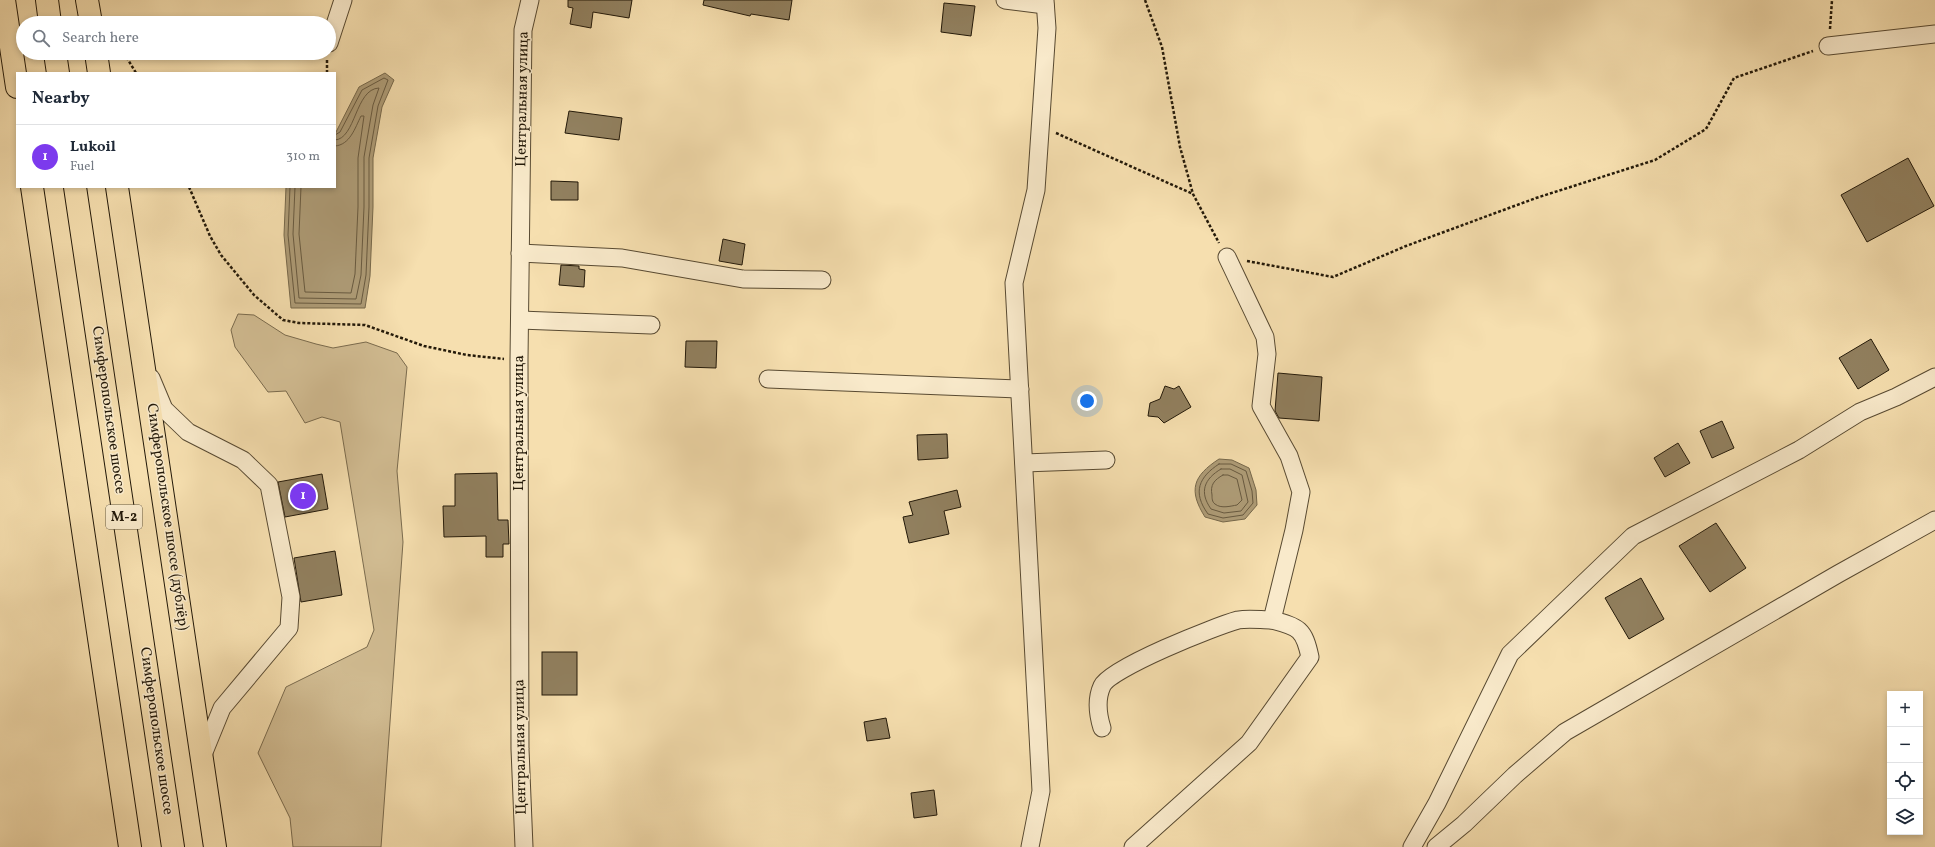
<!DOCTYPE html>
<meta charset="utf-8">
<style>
:root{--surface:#fff;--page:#f2f2f3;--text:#1f2937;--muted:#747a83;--line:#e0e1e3;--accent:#7c3aed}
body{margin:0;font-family:Vollkorn,serif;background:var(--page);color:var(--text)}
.controls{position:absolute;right:12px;bottom:12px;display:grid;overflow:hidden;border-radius:0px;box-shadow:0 2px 6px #0003}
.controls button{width:36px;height:36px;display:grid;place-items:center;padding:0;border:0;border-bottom:1px solid var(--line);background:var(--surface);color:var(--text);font:20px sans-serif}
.you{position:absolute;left:1087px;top:401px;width:14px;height:14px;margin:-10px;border:3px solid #fff;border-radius:50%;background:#1a73e8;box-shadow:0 0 0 6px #1a73e833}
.badge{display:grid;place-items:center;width:26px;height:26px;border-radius:50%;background:var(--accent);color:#fff;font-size:13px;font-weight:700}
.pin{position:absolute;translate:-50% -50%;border:2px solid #fff;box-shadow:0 1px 4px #0006}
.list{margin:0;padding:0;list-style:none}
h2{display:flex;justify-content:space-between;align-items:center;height:52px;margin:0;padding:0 16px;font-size:17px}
h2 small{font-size:13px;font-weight:400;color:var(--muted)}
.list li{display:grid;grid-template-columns:26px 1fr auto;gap:12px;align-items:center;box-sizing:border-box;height:64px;padding:0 16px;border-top:1px solid var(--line)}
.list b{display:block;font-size:15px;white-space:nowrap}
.list p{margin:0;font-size:13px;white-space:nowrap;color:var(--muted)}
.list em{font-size:13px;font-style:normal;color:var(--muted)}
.icon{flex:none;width:22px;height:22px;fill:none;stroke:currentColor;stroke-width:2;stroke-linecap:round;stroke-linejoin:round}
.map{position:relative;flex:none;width:1935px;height:847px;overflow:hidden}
.search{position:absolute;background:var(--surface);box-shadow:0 2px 6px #0003;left:16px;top:16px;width:320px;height:44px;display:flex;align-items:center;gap:10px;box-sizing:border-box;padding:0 14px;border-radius:22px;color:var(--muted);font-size:15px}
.panel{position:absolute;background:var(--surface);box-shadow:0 2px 6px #0003;left:16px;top:72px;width:320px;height:116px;border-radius:0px}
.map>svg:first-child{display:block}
.green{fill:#d2bd93;stroke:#7a6b4e}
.water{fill:#ae9c77;stroke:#76684b}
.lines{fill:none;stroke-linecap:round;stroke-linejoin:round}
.shore{stroke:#685a40;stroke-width:1}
.building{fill:#91805f;stroke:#231909}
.minor-casing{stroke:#584a32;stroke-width:19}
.major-casing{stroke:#231909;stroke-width:24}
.highway-casing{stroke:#231909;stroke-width:24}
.path{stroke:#231909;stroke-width:2.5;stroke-dasharray:3 2;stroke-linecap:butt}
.minor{stroke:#f9eacb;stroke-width:17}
.major{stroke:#f6dfaf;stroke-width:22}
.highway{stroke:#f6dfaf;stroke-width:22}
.labels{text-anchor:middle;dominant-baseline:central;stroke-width:3;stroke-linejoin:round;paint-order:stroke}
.shield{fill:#f9eacb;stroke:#635843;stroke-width:1}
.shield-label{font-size:14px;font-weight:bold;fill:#231909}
.street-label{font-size:15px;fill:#231909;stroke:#f9eacb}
</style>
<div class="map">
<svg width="1935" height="847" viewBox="0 0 1935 847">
<rect width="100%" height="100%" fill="#f6dfaf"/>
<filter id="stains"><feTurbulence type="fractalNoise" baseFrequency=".005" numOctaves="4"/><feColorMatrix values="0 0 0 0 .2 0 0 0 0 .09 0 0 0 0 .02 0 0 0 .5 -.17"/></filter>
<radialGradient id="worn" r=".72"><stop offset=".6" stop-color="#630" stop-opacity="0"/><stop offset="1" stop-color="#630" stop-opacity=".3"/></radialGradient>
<!-- green -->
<polygon class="green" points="238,314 254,315 285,335 316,344 333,348 366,342 397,353 407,367 397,471 403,542 381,847 293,847 290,818 258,753 286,687 367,647 374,630 340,422 322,417 305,423 286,391 268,392 235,347 231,330"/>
<!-- water -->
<g class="water">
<polygon points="385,73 394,80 382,107 373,158 373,207 370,276 365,308 291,308 284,235 286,187 335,187 335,134 359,87"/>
<path d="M 1219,459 L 1232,460 L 1249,468 L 1256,490 L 1257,505 L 1245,519 L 1223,522 L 1205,517 C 1188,490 1193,476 1219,459 Z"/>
</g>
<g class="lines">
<!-- shore -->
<g class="shore">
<polyline points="290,187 288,235 295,303 361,304 366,275 369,207 369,158 378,106 388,80 384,78 362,90 340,132 335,135"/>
<path d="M 295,187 L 293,234 L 299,298 L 356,299 L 361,275 L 364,207 L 364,157 L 373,105 L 379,88 C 355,89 356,139 335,140"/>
<path d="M 301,187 L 299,234 L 305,292 L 351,293 L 355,274 L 358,207 L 358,158 L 364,116 L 361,116 C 355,128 350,145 335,146"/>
<path d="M 1219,464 L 1231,464 L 1246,471 L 1252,491 L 1253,503 L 1243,515 L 1223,518 L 1208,514 C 1192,492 1199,477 1219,464 Z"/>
<path d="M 1221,469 L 1230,469 L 1242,475 L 1248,502 L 1241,511 L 1224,513 L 1211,509 C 1199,492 1204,479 1221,469 Z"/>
<path d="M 1223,475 L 1228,475 L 1237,479 L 1242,500 L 1237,505 C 1231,506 1221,509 1215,504 C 1212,502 1212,498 1212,495 C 1210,485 1214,480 1223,475 Z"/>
</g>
</g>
<!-- building -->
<g class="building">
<polygon points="568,0 632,0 629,18 593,12 591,28 570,24 573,8 568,7"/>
<polygon points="704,0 792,0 789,20 751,14 750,16 703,5"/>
<polygon points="944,3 975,6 971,36 941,32"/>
<polygon points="569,111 622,118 619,140 565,133"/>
<polygon points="1908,158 1934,206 1867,242 1841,195"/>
<polygon points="551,181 578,182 578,200 551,200"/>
<polygon points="723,239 745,244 742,265 719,261"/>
<polygon points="561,265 579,266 579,269 585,270 584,287 559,285"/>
<polygon points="1871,339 1889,370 1858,389 1839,358"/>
<polygon points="686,341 717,341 716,368 685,367"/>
<polygon points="1278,373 1322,377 1319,421 1279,418 1275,411"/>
<polygon points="1165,386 1174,389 1179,386 1191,407 1164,423 1158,417 1148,416 1150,403 1160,399"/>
<polygon points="1722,421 1734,448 1712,458 1700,431"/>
<polygon points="947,434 948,458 918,460 917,435"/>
<polygon points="1678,443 1690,463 1665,477 1654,458"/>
<polygon points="497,473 498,520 508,520 509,544 503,544 503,557 486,557 486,536 444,537 443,506 455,506 455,474"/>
<polygon points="322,474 328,509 285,517 278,482"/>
<polygon points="957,490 961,507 944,511 949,534 909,543 903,517 913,515 909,502"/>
<polygon points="1716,523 1746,568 1710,592 1679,546"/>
<polygon points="335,551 342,595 301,602 294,558"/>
<polygon points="1641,578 1664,619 1629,639 1605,598"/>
<rect x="542" y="652" width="35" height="43"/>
<polygon points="886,718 890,738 867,741 864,722"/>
<polygon points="934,790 937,815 914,818 911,793"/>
</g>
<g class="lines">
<defs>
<g id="minor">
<polyline points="1005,0 1045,5"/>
<polyline points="329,43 343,0"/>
<polyline points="1828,46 1935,34"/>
<polyline points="520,253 622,258 743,279 822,280"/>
<polyline points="520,320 651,325"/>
<polyline points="151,378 164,409 188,432 243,460 269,485 291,597 289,628 222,708 202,757"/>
<polyline points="768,379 1020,389"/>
<polyline points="1024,463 1106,460"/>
<path d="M 1102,728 C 1098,715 1096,699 1102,686 C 1110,668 1216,626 1238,620 C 1249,618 1261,620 1272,620"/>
<polyline points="524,847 520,749 519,360 523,30 530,0"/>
<polyline points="1030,847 1041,791 1014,283 1036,190 1047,28 1045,0"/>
<path d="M 1133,847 L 1249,743 L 1310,657 C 1304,629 1299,627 1272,620 L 1294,530 L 1301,492 L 1289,456 L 1261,406 L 1267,354 L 1265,337 L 1227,257"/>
<polyline points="1412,847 1437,803 1510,654 1633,536 1799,450 1860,412 1896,397 1935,377"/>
<polyline points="1436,847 1464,824 1515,775 1565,732 1838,574 1935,520"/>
</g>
<g id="major">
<polyline points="87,0 91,23"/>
<polyline points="96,53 99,73"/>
<polyline points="117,187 215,847"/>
</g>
<g id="highway">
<polyline points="4,0 17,87"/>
<polyline points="47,0 50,23"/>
<polyline points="55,53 58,73"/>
<polyline points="32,187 130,847"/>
<polyline points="75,187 173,847"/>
</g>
</defs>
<!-- minor casing -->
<use href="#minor" class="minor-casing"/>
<!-- major casing -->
<use href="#major" class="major-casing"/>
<!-- highway casing -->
<use href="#highway" class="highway-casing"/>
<!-- path -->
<g class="path">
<polyline points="1145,0 1162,47 1180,147 1193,194 1219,243"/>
<polyline points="1830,29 1832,0"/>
<polyline points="124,53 136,73"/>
<polyline points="327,73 327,60"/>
<polyline points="1056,133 1193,194"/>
<polyline points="189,187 210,236 221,255 254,295 283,320 299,323 365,325 424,346 467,355 504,359"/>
<polyline points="1247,261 1333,277 1406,246 1536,198 1655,160 1706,129 1734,78 1813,51"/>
</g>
<!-- minor -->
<use href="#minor" class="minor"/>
<!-- major -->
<use href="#major" class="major"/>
<!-- highway -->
<use href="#highway" class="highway"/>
</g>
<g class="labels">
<!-- shield labels -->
<rect class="shield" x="106" y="505" width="36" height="24" rx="3"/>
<g class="shield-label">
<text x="124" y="517">М-2</text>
</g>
<!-- street labels -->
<g class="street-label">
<text transform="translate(523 99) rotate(-89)">Центральная улица</text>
<text transform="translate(108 410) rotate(82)">Симферопольское шоссе</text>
<text transform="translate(519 423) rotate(-90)">Центральная улица</text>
<text transform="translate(167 517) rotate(82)">Симферопольское шоссе (дублёр)</text>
<text transform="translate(156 731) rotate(82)">Симферопольское шоссе</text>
<text transform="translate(521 747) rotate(-91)">Центральная улица</text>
</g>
</g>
<rect width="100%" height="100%" filter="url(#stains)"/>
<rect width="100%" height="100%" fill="url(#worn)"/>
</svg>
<div class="controls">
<button>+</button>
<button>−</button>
<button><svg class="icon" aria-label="locate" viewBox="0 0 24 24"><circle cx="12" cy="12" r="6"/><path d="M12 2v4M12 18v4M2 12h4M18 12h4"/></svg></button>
<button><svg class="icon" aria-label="layers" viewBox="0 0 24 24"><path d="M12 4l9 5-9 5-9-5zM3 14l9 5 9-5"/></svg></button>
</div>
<div class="you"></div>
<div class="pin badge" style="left:303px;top:496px">1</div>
<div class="search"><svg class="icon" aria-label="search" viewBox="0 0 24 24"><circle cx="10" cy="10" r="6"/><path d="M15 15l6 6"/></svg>Search here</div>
<section class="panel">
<h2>Nearby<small></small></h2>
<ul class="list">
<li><span class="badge">1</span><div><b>Lukoil</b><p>Fuel</p></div><em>310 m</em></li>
</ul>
</section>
</div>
